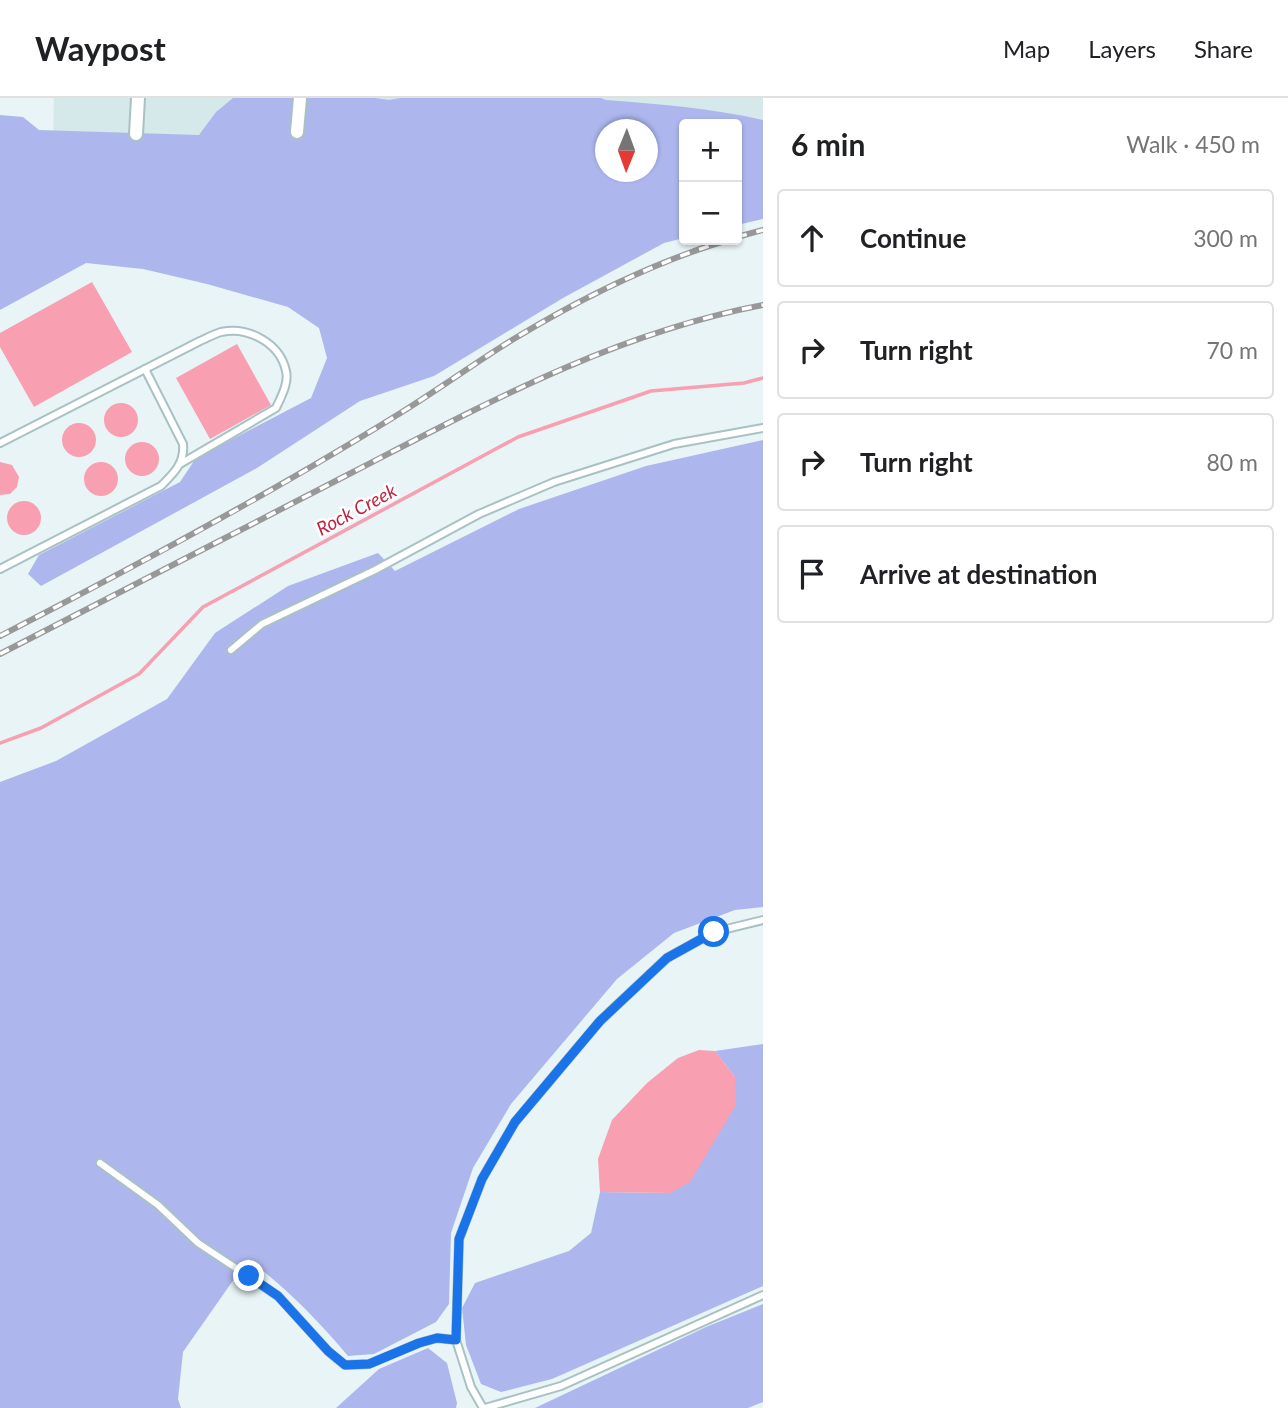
<!DOCTYPE html>
<meta charset="utf-8">
<style>
:root{--surface:#fff;--page:#f6f6f6;--text:#202124;--muted:#757577;--line:#e0e0e0}
body{margin:0;font-family:Lato,sans-serif;background:var(--page);color:var(--text)}
.controls{position:absolute;right:21px;top:21px;display:grid;overflow:hidden;border-radius:7px;box-shadow:0 2px 5px #0004}
.controls button{width:63px;height:63px;display:grid;place-items:center;padding:0;border:0;border-bottom:2px solid var(--line);background:var(--surface);color:var(--text);font:35px sans-serif}
.compass{position:absolute;left:595px;top:21px;width:63px;height:63px;border-radius:50%;background:var(--surface);box-shadow:0 2px 5px #0004;rotate:181deg}
.stop{position:absolute;width:21px;height:21px;margin:-16px;border:5px solid #1a73e8;border-radius:50%;background:#fff}
.stop.end{background:#1a73e8;border-color:#fff;box-shadow:0 2px 7px #0008}
.list{margin:0;padding:0;list-style:none}
h2{display:flex;justify-content:space-between;align-items:center;height:91px;margin:0;padding:0 28px;font-size:30px}
h2 small{font-size:23px;font-weight:400;color:var(--muted)}
.list li{display:grid;grid-template-columns:46px 1fr auto;gap:21px;align-items:center;box-sizing:border-box;height:98px;margin:0 14px 14px;padding:0 14px;border:2px solid var(--line);border-radius:7px}
.list b{display:block;font-size:26px;white-space:nowrap}
.list em{font-size:23px;font-style:normal;color:var(--muted)}
.icon{flex:none;width:38px;height:38px;fill:none;stroke:currentColor;stroke-width:2;stroke-linecap:round;stroke-linejoin:round}
.map{position:relative;flex:none;width:763px;height:1310px;overflow:hidden}
header{display:flex;align-items:center;gap:42px;box-sizing:border-box;height:98px;padding:0 35px;background:var(--surface);border-bottom:2px solid var(--line)}
header strong{font-size:33px}
nav{display:flex;gap:38px;margin-inline-start:auto;font-size:24px}
main{display:flex}
aside{flex:1;background:var(--surface)}
.map>svg:first-child{display:block}
.residential{fill:#d5e9ea}
.green{fill:#adb7ee;fill-rule:evenodd}
.water{fill:#f89fb1}
.lines{fill:none;stroke-linecap:round;stroke-linejoin:round}
.stream{stroke:#f89fb1;stroke-width:3.5}
.lane-casing{stroke:#a9c1c2;stroke-width:10}
.street-casing{stroke:#a9c1c2;stroke-width:16}
.lane{stroke:#fff;stroke-width:6}
.street{stroke:#fff;stroke-width:12}
.rail-casing{stroke:#989898;stroke-width:6}
.rail{stroke:#fff;stroke-width:3.5;stroke-dasharray:10;stroke-linecap:butt}
.route{stroke:#1a73e8;stroke-width:9}
.labels{text-anchor:middle;dominant-baseline:central;stroke-width:5;stroke-linejoin:round;paint-order:stroke}
.water-label{font-size:19px;font-style:italic;fill:#c22241;stroke:#fff}
</style>
<header>
<strong>Waypost</strong>
<nav><a>Map</a><a>Layers</a><a>Share</a></nav>
</header>
<main>
<div class="map">
<svg width="763" height="1310" viewBox="0 0 763 1310">
<rect width="100%" height="100%" fill="#e8f4f6"/>
<!-- residential -->
<polygon class="residential" points="54,0 763,0 763,45 737,26 684,26 648,32 606,32 232,49 53,40"/>
<!-- green -->
<g class="green">
<path d="M 233,0 L 375,0 L 389,2 L 400,0 L 601,0 L 606,2 C 659,6 711,10 763,22 L 763,121 L 737,127 L 737,26 L 684,26 L 684,140 L 664,145 L 563,200 L 434,278 L 360,303 L 257,370 L 41,488 L 28,476 L 39,457 L 180,384 L 196,360 L 311,300 L 327,260 L 319,230 L 288,209 L 207,186 L 143,171 L 86,165 L 0,212 L 0,17 L 23,19 L 39,32 L 199,37 L 216,14 ZM 606,32 L 648,32 L 648,74 L 606,74 Z"/>
<path d="M 763,342 L 763,809 L 735,812 L 674,835 L 617,881 L 511,1006 L 473,1070 L 451,1135 L 449,1206 L 436,1224 L 374,1256 L 348,1258 C 317,1221 286,1190 248,1161 L 183,1254 L 178,1301 L 181,1310 L 0,1310 L 0,684 L 56,663 L 167,601 L 215,535 L 288,488 L 378,455 L 395,473 L 519,411 L 646,368 Z"/>
<polygon points="763,946 763,1188 552,1281 501,1294 481,1286 466,1247 462,1210 475,1185 569,1153 591,1135 600,1094 670,1095 735,979 715,953"/>
<polygon points="763,1206 763,1304 748,1310 535,1310 706,1229"/>
<polygon points="428,1250 447,1265 457,1305 456,1310 336,1310 379,1271"/>
</g>
<!-- water -->
<g class="water">
<polygon points="92,184 132,254 34,309 0,249 0,235"/>
<polygon points="237,246 271,307 210,341 176,280"/>
<circle cx="121" cy="322" r="17"/>
<circle cx="79" cy="342" r="17"/>
<circle cx="142" cy="361" r="17"/>
<polygon points="0,364 12,367 19,379 17,389 10,396 0,397"/>
<circle cx="101" cy="381" r="17"/>
<circle cx="24" cy="420" r="17"/>
<polygon points="699,952 715,953 735,979 736,1007 690,1084 670,1095 600,1094 598,1061 612,1022 647,985 678,960"/>
</g>
<g class="lines">
<!-- stream -->
<polyline class="stream" points="0,645 41,630 139,576 203,509 518,339 651,293 744,285 763,280"/>
<defs>
<g id="lane">
<path d="M 0,345 L 200,243 C 207,240 214,236 221,234 C 248,228 280,245 286,273 C 289,285 281,299 276,310 L 180,366"/>
<path d="M 0,471 L 161,388 C 173,376 185,365 183,346 L 145,271"/>
<polyline points="231,552 262,526 375,472 479,416 554,384 674,346 763,330"/>
<polyline points="100,1065 158,1107 198,1145 278,1198 328,1253 345,1267 369,1266 419,1245 437,1240 456,1242"/>
<polyline points="483,1310 471,1289 456,1242 459,1141 482,1081 515,1024 600,923 667,860 714,834 763,822"/>
<polyline points="485,1310 561,1288 763,1197"/>
</g>
<g id="street">
<polyline points="297,34 300,0"/>
<polyline points="136,36 138,0"/>
</g>
</defs>
<!-- lane casing -->
<use href="#lane" class="lane-casing"/>
<!-- street casing -->
<use href="#street" class="street-casing"/>
<!-- lane -->
<use href="#lane" class="lane"/>
<!-- street -->
<use href="#street" class="street"/>
<defs>
<g id="rail">
<polyline points="737,139 763,132"/>
<path d="M 0,538 C 136,468 272,395 402,314 C 439,291 475,265 512,242 C 578,202 654,164 728,142"/>
<path d="M 0,556 C 118,495 235,435 353,374 C 485,306 615,235 763,207"/>
</g>
</defs>
<!-- rail casing -->
<use href="#rail" class="rail-casing"/>
<!-- rail -->
<use href="#rail" class="rail"/>
</g>
<g class="lines">
<!-- route -->
<polyline class="route" points="249,1178 278,1198 328,1253 345,1267 369,1266 419,1245 437,1240 456,1242 459,1141 482,1081 515,1024 600,923 667,860 714,834"/>
</g>
<g class="labels">
<!-- water labels -->
<g class="water-label">
<text transform="translate(356 411) rotate(-28)">Rock Creek</text>
</g>
</g>
</svg>
<div class="controls">
<button>+</button>
<button>−</button>
</div>
<svg class="compass" viewBox="-18 -18 36 36"><path d="M0-13l5 13h-10z" fill="#e53935"/><path d="M0 13l5-13h-10z" fill="#757577"/></svg>
<div class="stop" style="left:714px;top:834px"></div>
<div class="stop end" style="left:249px;top:1178px"></div>
</div>
<aside>
<h2>6 min<small>Walk · 450 m</small></h2>
<ul class="list">
<li><svg class="icon" aria-label="ahead" viewBox="0 0 24 24"><path d="M12 20V5M6 11l6-6 6 6"/></svg><div><b>Continue</b></div><em>300 m</em></li>
<li><svg class="icon" aria-label="right" viewBox="0 0 24 24"><path d="M7 20v-9h11M14 6l5 5-5 5"/></svg><div><b>Turn right</b></div><em>70 m</em></li>
<li><svg class="icon" aria-label="right" viewBox="0 0 24 24"><path d="M7 20v-9h11M14 6l5 5-5 5"/></svg><div><b>Turn right</b></div><em>80 m</em></li>
<li><svg class="icon" aria-label="arrive" viewBox="0 0 24 24"><path d="M6 21V4h12l-3 4 3 4H6"/></svg><div><b>Arrive at destination</b></div></li>
</ul>
</aside>
</main>
